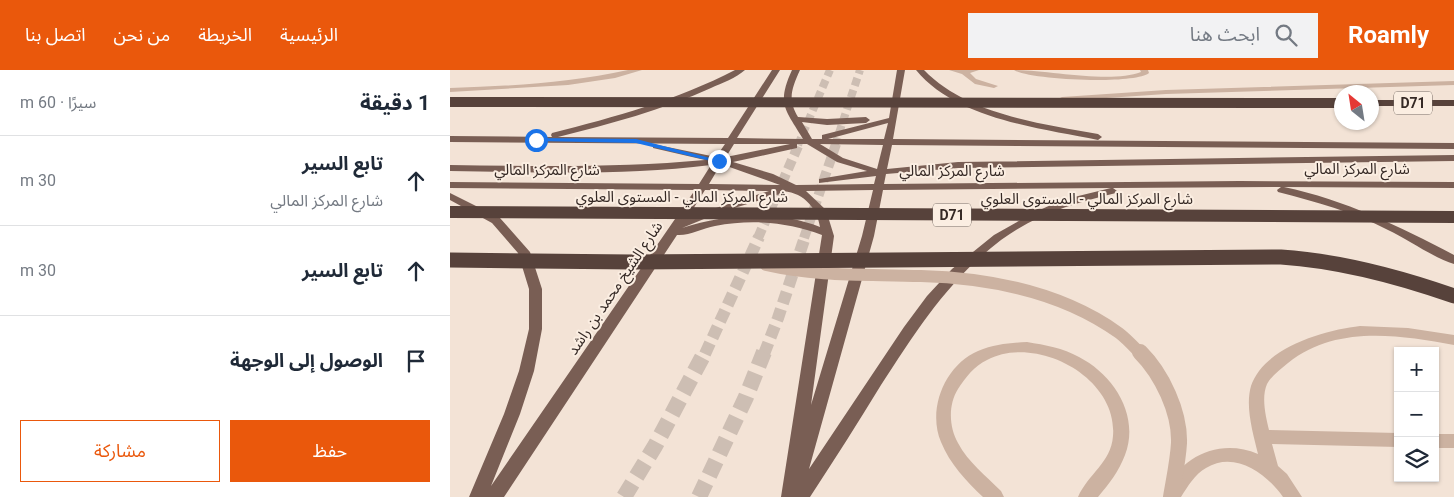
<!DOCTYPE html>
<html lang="ar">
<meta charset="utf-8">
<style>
:root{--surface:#fff;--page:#f2f2f3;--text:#1f2937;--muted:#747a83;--line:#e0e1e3;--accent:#ea580c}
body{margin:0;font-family:Roboto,"Noto Sans Arabic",sans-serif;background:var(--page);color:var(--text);direction:rtl}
.controls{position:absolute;right:15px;bottom:15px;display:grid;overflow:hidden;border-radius:0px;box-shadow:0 1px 4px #0004}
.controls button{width:45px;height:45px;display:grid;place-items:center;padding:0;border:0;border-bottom:1px solid var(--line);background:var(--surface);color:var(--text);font:25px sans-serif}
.compass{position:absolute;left:884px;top:15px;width:45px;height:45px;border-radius:50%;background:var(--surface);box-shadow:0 1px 4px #0004;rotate:330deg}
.stop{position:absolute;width:15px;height:15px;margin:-11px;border:4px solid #1a73e8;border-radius:50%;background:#fff}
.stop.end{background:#1a73e8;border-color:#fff;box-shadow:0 1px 5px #0008}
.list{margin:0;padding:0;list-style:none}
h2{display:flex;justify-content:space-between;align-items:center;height:65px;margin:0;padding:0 20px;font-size:21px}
h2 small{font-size:16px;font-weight:400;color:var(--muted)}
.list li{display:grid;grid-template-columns:32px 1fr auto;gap:15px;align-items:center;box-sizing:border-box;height:90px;padding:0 20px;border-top:1px solid var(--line)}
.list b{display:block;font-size:19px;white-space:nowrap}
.list p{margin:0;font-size:16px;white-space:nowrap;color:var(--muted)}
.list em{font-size:16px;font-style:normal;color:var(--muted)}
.actions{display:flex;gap:10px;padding:15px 20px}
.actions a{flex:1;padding:11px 0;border:1px solid var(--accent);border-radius:0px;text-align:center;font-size:18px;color:var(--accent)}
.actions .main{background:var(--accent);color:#fff}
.icon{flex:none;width:28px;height:28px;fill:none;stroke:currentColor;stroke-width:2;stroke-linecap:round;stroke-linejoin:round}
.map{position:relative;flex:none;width:1004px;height:427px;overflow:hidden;direction:ltr}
header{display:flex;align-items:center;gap:30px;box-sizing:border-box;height:70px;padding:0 25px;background:var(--accent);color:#fff}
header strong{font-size:24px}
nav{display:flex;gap:28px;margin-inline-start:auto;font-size:18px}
.search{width:350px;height:45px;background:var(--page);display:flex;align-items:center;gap:12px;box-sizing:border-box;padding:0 18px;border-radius:0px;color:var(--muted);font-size:19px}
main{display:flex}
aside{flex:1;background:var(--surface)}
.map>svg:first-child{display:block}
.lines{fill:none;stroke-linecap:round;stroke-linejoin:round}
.major-tunnel-far3{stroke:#cdbeb3;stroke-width:8;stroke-dasharray:8 4.5;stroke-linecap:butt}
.major-tunnel-far2{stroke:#cdbeb3;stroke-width:10;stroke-dasharray:10 5;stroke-linecap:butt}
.major-tunnel-far1{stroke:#cdbeb3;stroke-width:12;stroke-dasharray:12 6;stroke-linecap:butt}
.major-tunnel{stroke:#cdbeb3;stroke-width:16;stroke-dasharray:16 8;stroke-linecap:butt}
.minor{fill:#ccb2a1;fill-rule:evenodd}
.major{fill:#795e54;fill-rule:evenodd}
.highway{fill:#57423b;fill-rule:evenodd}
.minor-bridge-far1{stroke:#ccb2a1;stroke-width:12}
.minor-bridge{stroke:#ccb2a1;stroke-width:16}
.highway-bridge-far2{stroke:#57423b;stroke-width:10}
.highway-bridge-far1{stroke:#57423b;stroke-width:12}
.highway-bridge{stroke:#57423b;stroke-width:15}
.route{fill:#1a73e8}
.labels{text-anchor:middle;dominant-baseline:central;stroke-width:4;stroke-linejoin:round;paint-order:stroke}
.shield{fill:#fbeee2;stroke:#70645e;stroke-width:1}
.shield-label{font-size:14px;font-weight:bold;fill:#352925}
.street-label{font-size:15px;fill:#352925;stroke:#fbeee2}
</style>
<header>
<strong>Roamly</strong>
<div class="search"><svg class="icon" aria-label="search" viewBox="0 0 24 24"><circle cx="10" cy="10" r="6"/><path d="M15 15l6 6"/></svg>ابحث هنا</div>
<nav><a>الرئيسية</a><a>الخريطة</a><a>من نحن</a><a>اتصل بنا</a></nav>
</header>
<main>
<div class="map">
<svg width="1004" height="427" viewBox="0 0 1004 427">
<rect width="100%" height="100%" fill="#f3e3d6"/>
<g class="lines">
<!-- major-tunnel-far3 -->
<g class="major-tunnel-far3">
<polyline points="348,75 380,0"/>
<polyline points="385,75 410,0"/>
</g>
<!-- major-tunnel-far2 -->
<g class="major-tunnel-far2">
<polyline points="308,168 349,74"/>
<polyline points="354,168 386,74"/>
</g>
<!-- major-tunnel-far1 -->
<g class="major-tunnel-far1">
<polyline points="255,284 309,167"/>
<polyline points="314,284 328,248 355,167"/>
</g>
<!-- major-tunnel -->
<g class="major-tunnel">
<polyline points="174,427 205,376 255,282"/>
<polyline points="249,427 296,327 314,282"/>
</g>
<!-- minor -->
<g class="minor">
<path d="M 178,0 L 192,0 L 165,8 L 118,15 L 0,22 L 0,18 C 60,16 120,13 178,0 Z"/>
<polygon points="499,0 529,0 520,3 526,9 548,16 544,18 525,14 512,4"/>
<path d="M 564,0 C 599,0 660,14 691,2 L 690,0 L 698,0 L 699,3 C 684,15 579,10 564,0 Z"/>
<polygon points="1004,11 1004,15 716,24 612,31 608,29 612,27 716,20"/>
<path d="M 910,256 L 958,258 L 1004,265 L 1004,275 C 948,265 886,255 838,293 C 831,299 821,306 817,314 C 811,328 816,347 819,360 L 948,363 L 948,377 L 822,374 L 828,396 L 837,404 L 852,427 L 833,427 C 817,404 785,380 756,398 C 745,404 738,416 731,427 L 717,427 L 715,422 C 731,385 771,368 808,384 C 803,363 795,337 801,316 C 814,277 875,260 910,256 Z"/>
<path d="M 577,272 C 595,275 613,278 629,287 C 664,305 690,346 675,385 C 669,401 659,414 648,427 L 628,427 C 638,404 661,393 663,366 C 668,307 586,264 537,290 C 524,296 516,307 508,319 C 498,335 499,357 508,373 C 518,392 536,406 551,421 L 554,427 L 533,427 C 516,411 500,394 491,372 C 477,339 495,295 528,281 C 545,274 560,273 577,272 Z"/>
<rect x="985" y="364" width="19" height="14"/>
</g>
<!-- major -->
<g class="major">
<path d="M 285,0 L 295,0 C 286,8 272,13 261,18 C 212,40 160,54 108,67 L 278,68 L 322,0 L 330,0 L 287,68 L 353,69 C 336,40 326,35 342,0 L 350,0 C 342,18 337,29 348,47 L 377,49 L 416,47 L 420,50 L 416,53 L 377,55 L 352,52 L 362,69 L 372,69 L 372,65 L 439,48 L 447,0 L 455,0 L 443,69 L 1004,73 L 1004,79 L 442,75 L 437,99 L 508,92 L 1004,85 L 1004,91 L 508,98 L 436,104 L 434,114 L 790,111 L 1004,112 L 1004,118 L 834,117 C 895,130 949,156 1004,185 L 1004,194 C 986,189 957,169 938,160 C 903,142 867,132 828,122 L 827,120 L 831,117 L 663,118 L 667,121 L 666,123 C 625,133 586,144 551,170 C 498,210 467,260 431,315 C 408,353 384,390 360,427 L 331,427 L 372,165 C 337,152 302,149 265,156 C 253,158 239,166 227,165 L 54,427 L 19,427 L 54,344 L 69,301 L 79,259 L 79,219 L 68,183 L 42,153 L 0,130 L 0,123 L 50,148 L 80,182 L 92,219 L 92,259 L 84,301 L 70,344 L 41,416 L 245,120 L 0,118 L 0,112 L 249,114 L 261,95 C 174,106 87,102 0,101 L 0,95 C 85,96 170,98 255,90 L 203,78 L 203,74 L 266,87 L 275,74 L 0,72 L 0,66 L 102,67 L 101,65 L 102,63 C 165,47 227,30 285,0 ZM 438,53 L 434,69 L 378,69 ZM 284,74 L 340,74 L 276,87 ZM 347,74 L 357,74 L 387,92 L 417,101 L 369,109 L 369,113 L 426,106 L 424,114 L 346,115 L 323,104 L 283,92 L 347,78 ZM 370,74 L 433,75 L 427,99 L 393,88 ZM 271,94 L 330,115 L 259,114 ZM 661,118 L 612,130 L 583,143 L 544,165 L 502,199 L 477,226 L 454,257 L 359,399 L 424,166 L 433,120 ZM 255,120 L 319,121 L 238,147 ZM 423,120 L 412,166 L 361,335 L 384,166 L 376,140 L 356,121 ZM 330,121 C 351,121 367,136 370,157 C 325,140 277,144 232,158 L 271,142 L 330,124 Z"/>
<path d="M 466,0 L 474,0 C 518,45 589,53 648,64 L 652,67 L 648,70 C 589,58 506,49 466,0 Z"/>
</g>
<!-- highway -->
<rect class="highway" x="922" y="30" width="82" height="6"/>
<!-- minor-bridge-far1 -->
<path class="minor-bridge-far1" d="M 316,195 C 368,207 419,204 471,206 C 539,208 612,222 669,263 C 677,269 684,277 691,284"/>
<!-- minor-bridge -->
<path class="minor-bridge" d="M 690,282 C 712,304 730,342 729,373 C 728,391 724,409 721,427"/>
<!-- highway-bridge-far2 -->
<polyline class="highway-bridge-far2" points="0,32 892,33"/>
<!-- highway-bridge-far1 -->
<polyline class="highway-bridge-far1" points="0,142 1004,147"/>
<!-- highway-bridge -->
<path class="highway-bridge" d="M 0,190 L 183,192 L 831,187 C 891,191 947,206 1004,226"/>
</g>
<!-- route -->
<polygon class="route" points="84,68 186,69 272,91 269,93 186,73 86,71"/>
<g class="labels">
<!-- shield labels -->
<g class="shield">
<rect x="944" y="21.5" width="38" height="23" rx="4"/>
<rect x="483" y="133.5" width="38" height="23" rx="4"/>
</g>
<g class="shield-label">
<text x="963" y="33">D71</text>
<text x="502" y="145">D71</text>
</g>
<!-- street labels -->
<g class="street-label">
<text x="907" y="99">شارع المركز المالي</text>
<text x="97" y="100">شارع المركز المالي</text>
<text x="502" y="101">شارع المركز المالي</text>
<text x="232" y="127">شارع المركز المالي - المستوى العلوي</text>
<text x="637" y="129">شارع المركز المالي - المستوى العلوي</text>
<text transform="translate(165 218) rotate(-56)">شارع الشيخ محمد بن راشد</text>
</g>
</g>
</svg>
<div class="controls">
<button>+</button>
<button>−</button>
<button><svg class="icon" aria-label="layers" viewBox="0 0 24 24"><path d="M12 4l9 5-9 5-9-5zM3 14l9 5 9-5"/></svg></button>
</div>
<svg class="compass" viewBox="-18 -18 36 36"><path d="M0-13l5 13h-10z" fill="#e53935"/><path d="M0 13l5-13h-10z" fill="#747a83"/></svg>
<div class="stop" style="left:86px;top:70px"></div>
<div class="stop end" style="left:269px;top:91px"></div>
</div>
<aside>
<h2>1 دقيقة<small>سيرًا · 60 m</small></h2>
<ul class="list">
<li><svg class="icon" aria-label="ahead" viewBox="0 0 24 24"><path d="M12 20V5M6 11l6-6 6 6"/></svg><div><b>تابع السير</b><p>شارع المركز المالي</p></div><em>30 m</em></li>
<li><svg class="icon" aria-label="ahead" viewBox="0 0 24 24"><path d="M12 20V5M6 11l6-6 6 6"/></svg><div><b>تابع السير</b></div><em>30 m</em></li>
<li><svg class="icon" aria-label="arrive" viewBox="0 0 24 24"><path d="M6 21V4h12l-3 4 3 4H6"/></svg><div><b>الوصول إلى الوجهة</b></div></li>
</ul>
<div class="actions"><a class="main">حفظ</a><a>مشاركة</a></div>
</aside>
</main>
